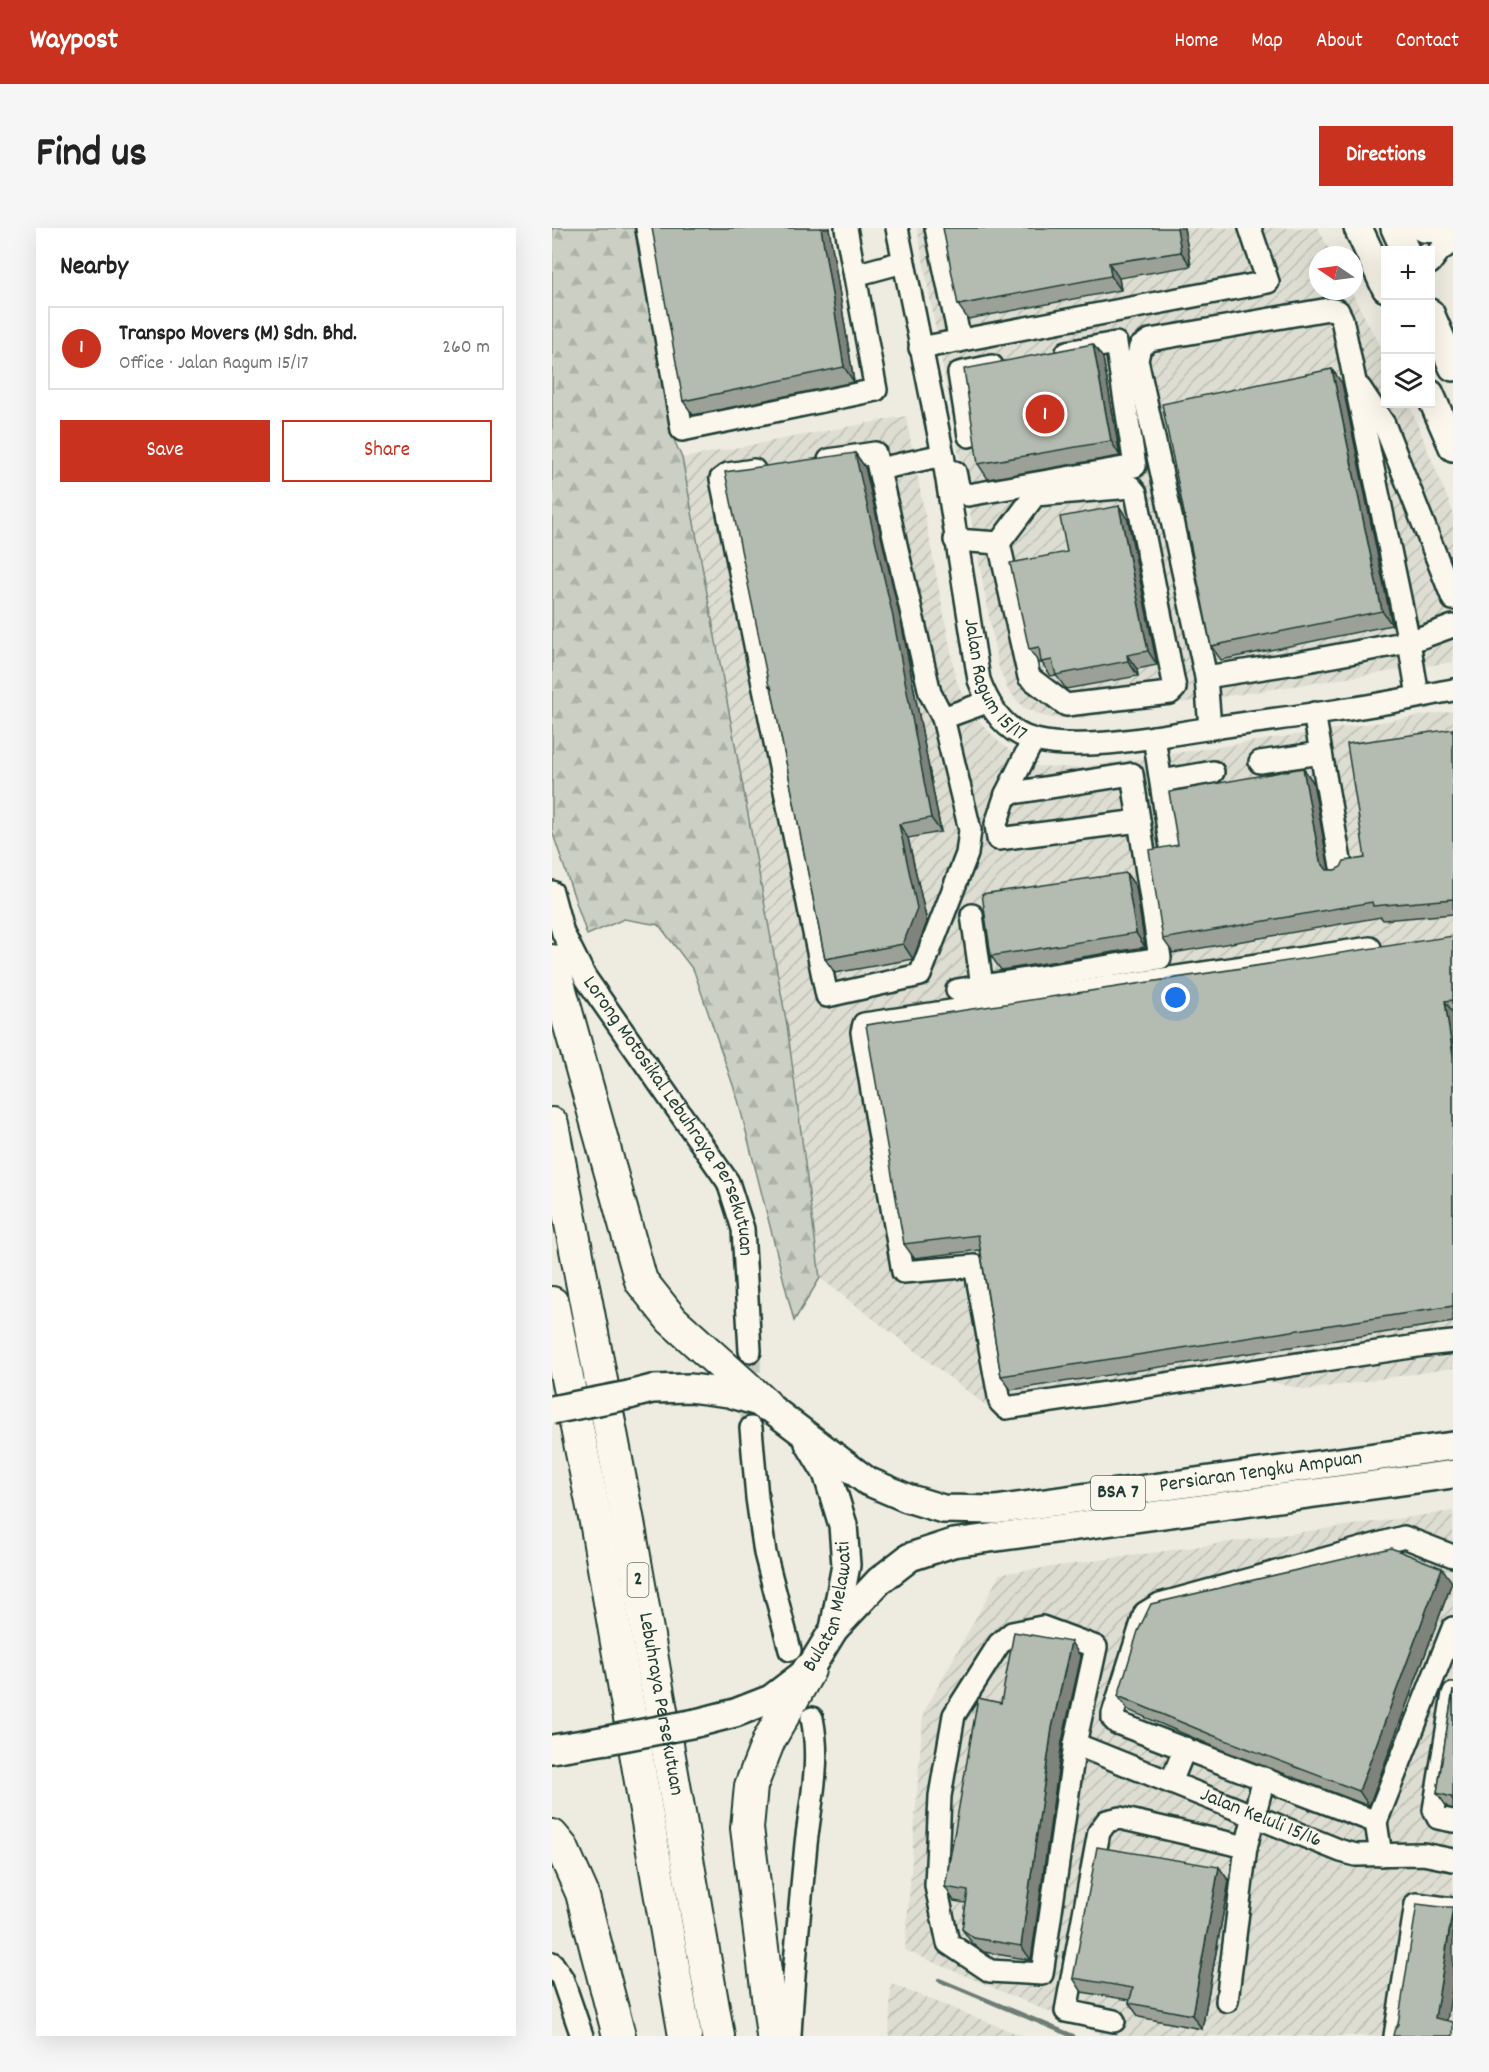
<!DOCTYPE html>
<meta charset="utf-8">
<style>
:root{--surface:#fff;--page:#f6f6f6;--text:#222;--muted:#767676;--line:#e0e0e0;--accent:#c8321e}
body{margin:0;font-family:Dekko,sans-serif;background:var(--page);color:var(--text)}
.controls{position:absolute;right:18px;top:18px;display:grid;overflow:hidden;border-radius:0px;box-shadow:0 6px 24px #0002}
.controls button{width:54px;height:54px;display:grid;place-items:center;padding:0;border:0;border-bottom:2px solid var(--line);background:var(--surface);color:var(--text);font:30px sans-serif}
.compass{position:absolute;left:757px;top:18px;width:54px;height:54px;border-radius:50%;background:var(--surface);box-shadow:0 6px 24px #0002;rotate:283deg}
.you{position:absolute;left:624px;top:770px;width:21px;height:21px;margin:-15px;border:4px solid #fff;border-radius:50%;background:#1a73e8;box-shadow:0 0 0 9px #1a73e833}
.badge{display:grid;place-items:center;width:39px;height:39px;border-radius:50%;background:var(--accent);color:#fff;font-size:20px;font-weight:700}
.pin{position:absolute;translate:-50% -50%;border:3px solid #fff;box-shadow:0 2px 6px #0006}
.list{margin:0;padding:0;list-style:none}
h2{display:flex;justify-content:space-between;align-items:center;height:78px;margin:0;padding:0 24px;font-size:26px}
h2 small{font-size:20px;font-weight:400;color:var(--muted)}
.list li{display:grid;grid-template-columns:39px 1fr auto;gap:18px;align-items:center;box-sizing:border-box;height:84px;margin:0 12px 12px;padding:0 12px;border:2px solid var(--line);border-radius:0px}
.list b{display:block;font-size:22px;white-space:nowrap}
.list p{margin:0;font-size:20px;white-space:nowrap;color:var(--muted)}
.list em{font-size:20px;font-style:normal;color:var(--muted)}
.actions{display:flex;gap:12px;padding:18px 24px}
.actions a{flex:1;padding:14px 0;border:2px solid var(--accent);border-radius:0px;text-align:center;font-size:21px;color:var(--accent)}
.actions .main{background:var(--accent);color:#fff}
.icon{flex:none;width:33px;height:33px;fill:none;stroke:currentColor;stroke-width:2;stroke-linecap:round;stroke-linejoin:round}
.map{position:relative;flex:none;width:901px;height:1808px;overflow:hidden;border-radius:0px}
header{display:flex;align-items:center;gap:36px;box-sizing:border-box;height:84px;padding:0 30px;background:var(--accent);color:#fff}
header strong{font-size:28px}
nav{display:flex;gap:33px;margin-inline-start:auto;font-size:21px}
.intro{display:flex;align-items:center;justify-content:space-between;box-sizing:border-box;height:144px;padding:0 36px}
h1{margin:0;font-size:42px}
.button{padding:15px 27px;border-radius:0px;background:var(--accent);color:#fff;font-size:21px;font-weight:700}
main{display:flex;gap:36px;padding:0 36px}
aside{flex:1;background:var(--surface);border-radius:0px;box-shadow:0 6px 24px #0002}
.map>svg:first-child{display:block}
.industrial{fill:url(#industrial-furrows)}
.forest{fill:url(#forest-firs);stroke:#75867c;stroke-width:1.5}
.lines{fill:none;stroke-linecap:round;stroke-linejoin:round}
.stream{stroke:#6c7d74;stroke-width:4.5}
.minor-tunnel{stroke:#c5c9be;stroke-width:21;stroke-dasharray:21 10;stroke-linecap:butt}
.minor-casing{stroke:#1f3d34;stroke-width:26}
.major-casing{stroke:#1f3d34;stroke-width:32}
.highway-casing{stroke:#1f3d34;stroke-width:36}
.minor{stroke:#fbf7ec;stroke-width:21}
.major{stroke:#fbf7ec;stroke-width:27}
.highway{stroke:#fbf7ec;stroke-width:32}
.major-bridge-casing{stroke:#1f3d34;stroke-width:32;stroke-linecap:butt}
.major-bridge{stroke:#fbf7ec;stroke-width:27}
.wall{fill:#9ba197;stroke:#1f3d34;stroke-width:1.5}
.shaded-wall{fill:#7e837b;stroke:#1f3d34;stroke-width:1.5}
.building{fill:#b4bbb0;stroke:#1f3d34;stroke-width:1.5}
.labels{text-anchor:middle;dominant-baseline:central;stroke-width:5;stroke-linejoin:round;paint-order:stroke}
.shield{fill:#fbf7ec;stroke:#61756b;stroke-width:1.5}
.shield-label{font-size:20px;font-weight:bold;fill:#1f3d34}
.street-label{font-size:21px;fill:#1f3d34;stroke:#fbf7ec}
</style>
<header>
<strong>Waypost</strong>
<nav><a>Home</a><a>Map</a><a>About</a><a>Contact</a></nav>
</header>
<div class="intro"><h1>Find us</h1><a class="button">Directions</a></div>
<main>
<aside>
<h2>Nearby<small></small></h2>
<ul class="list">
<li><span class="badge">1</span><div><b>Transpo Movers (M) Sdn. Bhd.</b><p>Office · Jalan Ragum 15/17</p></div><em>260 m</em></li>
</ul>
<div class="actions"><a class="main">Save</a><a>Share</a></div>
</aside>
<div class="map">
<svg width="901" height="1808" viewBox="0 0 901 1808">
<defs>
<pattern id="industrial-furrows" width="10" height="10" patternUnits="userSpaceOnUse" patternTransform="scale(1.5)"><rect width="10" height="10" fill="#ddddd2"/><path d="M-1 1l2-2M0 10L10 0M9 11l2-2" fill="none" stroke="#bdbfb5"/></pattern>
<pattern id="forest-firs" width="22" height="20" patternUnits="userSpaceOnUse" patternTransform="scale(1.5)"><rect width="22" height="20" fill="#cbcfc4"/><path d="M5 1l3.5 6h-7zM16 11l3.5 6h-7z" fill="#aeb3a9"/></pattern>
</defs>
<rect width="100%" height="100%" fill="#eeece1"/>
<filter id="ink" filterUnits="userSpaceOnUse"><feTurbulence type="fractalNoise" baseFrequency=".0167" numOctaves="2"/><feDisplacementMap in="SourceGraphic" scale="12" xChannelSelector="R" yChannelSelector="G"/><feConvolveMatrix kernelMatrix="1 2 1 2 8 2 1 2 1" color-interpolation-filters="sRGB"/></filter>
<g filter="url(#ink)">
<!-- industrial -->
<g class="industrial">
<polygon points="365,0 766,0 780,27 766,27 766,63 799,63 833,128 834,176 857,176 901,284 901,434 522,491 494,489 472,480 456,462 446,437"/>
<polygon points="354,188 404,451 417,482 446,513 462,526 482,538 525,540 901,483 901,1140 754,1162 711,1152 453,1192 268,1050 235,797 130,230"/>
<polygon points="901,1283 901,1808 553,1808 353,1722 371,1486 448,1346"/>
<polygon points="339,1756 471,1808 337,1808"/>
</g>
<!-- forest -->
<polygon class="forest" points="0,0 82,0 123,214 130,230 235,797 268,1050 242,1093 186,872 142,743 107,697 72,691 35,707 0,603"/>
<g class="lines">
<!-- stream -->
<polyline class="stream" points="387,1752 521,1808"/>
<!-- minor-tunnel -->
<polyline class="minor-tunnel" points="198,1123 199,1200"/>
<defs>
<g id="minor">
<polyline points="95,0 130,202 324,162 294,0"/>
<path id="s1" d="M 345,0 L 391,227 L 427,452 C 437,479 453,505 483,512 C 532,524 604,508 654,501 C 699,494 744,489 789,482 C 827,477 864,469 901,462"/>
<polyline points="384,0 408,113"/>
<polyline points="865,0 871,3 901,5"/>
<polyline points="878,35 888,22 901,14"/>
<polyline points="303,47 351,34"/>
<polyline points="368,120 716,54 698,0"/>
<polyline points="808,160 832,196 901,371"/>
<polyline points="417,208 407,145 440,138"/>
<polyline points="277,232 323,225 378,465 391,490 435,474"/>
<polyline points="327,241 391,227"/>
<polyline points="202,242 176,246 169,251 275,768 368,747 415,626 418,602 391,490"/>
<polyline points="398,247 403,244 407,262 416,267 583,238 564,115 515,124"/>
<polyline points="403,312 447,315 477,449 514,477 618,465 623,460 584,265 579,259 483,267 447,315"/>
<polyline points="654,449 744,435 857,414 901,398"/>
<polyline points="762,485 790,644"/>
<polyline points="658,500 654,449 585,132 588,119 598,112 777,81 786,83 790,91 857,414 866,468"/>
<polyline points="602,509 619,621"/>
<polyline points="481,512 454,566 444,596 446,611 587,593"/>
<polyline points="708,534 769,525"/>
<polyline points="609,553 661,544"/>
<path id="s2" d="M 0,664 L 11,705 L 33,749 L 176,954 L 191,1001 L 198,1123"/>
<polyline points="420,687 430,758"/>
<polyline points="818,720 312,796 310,804 351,1044 423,1038 448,1174 454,1180 872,1117 901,1114"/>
<polyline points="405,762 608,730 580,546 454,566"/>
<polyline points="199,1200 205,1270 213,1325 238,1422"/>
<polygon points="490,1399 544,1419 523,1516 490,1746 438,1743 396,1715 384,1658 388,1568 402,1487 447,1416 460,1405"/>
<polyline points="901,1466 882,1582 886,1590 901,1593"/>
<path id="s3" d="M 523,1516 L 789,1623 L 804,1627 L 871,1626 L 901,1632"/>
<polyline points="619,1554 633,1520"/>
<polyline points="824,1594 565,1495 561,1491 561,1486 593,1385 608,1376 852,1309 901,1328"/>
<polyline points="694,1619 712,1550"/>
<polyline points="829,1627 824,1594 901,1400"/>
<polyline points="0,1735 10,1750 30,1808"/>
<polyline points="562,1793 514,1783 547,1604 555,1593 568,1590 694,1619 675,1773"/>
<path d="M 238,1808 C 241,1744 248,1680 254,1616 C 259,1571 269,1535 260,1490"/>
<polyline points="843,1808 864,1676 901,1681"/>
</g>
<g id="major">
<polyline points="806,0 834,60"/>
<polyline points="843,0 853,22"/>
<polyline points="878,85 901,139"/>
<polyline points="878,166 901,219"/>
<path id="s4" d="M 77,1167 L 100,1161 L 138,1160 L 177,1165 L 213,1176 L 315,1253 L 355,1270 L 391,1281 L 443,1282 L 901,1218"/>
<polyline points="282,1401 327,1353 358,1329 401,1315 901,1246"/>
<path id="s5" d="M 144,1495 L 183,1485 L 219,1471 L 257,1442 L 282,1401 L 294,1337 L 291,1297 L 275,1245 L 257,1215"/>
<polyline points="0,1521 55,1512"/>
</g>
<g id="highway">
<polyline points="0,733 89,1053 120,1092 213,1176"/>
<path id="s6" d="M 0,896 L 76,1294 L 166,1808"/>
<polyline points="0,1075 45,1299 133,1808"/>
<polyline points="0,1608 10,1620 30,1665 67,1808"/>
<polyline points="221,1808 195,1600 199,1558 217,1512 257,1442"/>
</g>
</defs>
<!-- minor casing -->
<use href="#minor" class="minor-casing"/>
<!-- major casing -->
<use href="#major" class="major-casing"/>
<!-- highway casing -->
<use href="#highway" class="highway-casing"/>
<!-- minor -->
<use href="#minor" class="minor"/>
<!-- major -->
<use href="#major" class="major"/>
<!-- highway -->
<use href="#highway" class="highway"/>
<defs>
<g id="major-bridge">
<polyline points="0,1182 77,1167"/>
<polyline points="55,1512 144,1495"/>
</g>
</defs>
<!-- major-bridge casing -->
<use href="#major-bridge" class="major-bridge-casing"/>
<!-- major-bridge -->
<use href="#major-bridge" class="major-bridge"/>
</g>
<!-- wall -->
<g class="wall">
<polygon points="277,0 302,154 141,187 131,173"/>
<polygon points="632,0 639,38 567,50 569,62 416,91 406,77"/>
<polygon points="551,130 568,228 436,251 426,236"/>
<polygon points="790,155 840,397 669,432 659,418"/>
<polygon points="303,225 313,239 350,398 389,604 356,610 375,694 361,731 283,745 273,731 220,462 217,458"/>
<polygon points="567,278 576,292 605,437 585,441 586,448 514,461 504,447 499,448 490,435 487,435 477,421 515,324"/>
<polygon points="901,501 901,686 831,692 829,689 621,725 611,711 626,617 751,540 761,554 777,642 783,642 813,630"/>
<polygon points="574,645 584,659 593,719 449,742 439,728"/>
<polygon points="901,708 901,1094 459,1162 449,1148 428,1022 362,1030 352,1016"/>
<polygon points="900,1354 817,1578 670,1522 576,1482 566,1468"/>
<polygon points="529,1429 510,1514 479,1732 432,1724 420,1715 410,1701 414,1675 402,1673 393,1659 449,1475"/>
<polygon points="901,1462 901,1581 895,1579 885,1565"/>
<polygon points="677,1653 650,1801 587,1789 577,1775 578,1772 530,1764 521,1750"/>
</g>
<!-- shaded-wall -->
<g class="shaded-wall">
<polygon points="269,0 277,0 302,154 292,139"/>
<polygon points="625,0 632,0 639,38 629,24"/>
<polygon points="557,35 567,50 569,62 559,48"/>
<polygon points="541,116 551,130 568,228 559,213"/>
<polygon points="780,141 790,155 840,397 830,383"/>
<polygon points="303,225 313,239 350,398 389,604 379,590"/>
<polygon points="567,278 576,292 605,437 596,423"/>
<polygon points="575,427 585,441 586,448 576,433"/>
<polygon points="751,540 761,554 778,647 768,633"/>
<polygon points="347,596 356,610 375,694 361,731 351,716"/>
<polygon points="574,645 584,659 593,719 584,705"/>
<polygon points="893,773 901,785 901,828"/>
<polygon points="890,1340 900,1354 817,1578 807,1563"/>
<polygon points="519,1414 529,1429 510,1514 479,1732 469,1718 500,1500"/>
<polygon points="667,1639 677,1653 650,1801 640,1787"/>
<polygon points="901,1682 901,1755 893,1805 883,1790"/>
</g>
<!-- building -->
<g class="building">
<polygon points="100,0 269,0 292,139 131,173"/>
<polygon points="391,0 625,0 629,24 557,35 559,48 406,77"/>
<polygon points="541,116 559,213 426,236 412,141"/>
<polygon points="780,141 830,383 659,418 610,176"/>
<polygon points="303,225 340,384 379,590 347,596 365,680 351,716 273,731 219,458 217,458 173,244"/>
<polygon points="567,278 596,423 575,427 576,433 504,447 500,432 489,434 487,419 477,421 458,335 515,324 508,289"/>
<polygon points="901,501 901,671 821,678 820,674 611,711 597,622 626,617 617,564 751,540 768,633 775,642 783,642 789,639 792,633 813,630 795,516"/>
<polygon points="574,645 584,705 439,728 430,666"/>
<polygon points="901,708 901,772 893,773 901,828 901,1078 449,1148 426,1007 352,1016 314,797"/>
<polygon points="839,1320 890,1340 807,1563 660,1507 566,1468 586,1403 599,1376"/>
<polygon points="462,1404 519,1414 500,1500 469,1718 422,1710 410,1701 416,1663 393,1659 426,1470 449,1475"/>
<polygon points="901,1462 901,1572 899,1569 885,1565"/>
<polygon points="545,1619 667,1639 640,1787 577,1775 581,1760 521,1750"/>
<polygon points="865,1676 889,1679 901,1679 883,1790 901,1794 901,1808 841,1808 842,1803 846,1796"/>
</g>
</g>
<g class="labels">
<!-- shield labels -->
<g class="shield">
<rect x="539" y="1248" width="54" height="34" rx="4.5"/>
<rect x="75.5" y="1335" width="21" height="34" rx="4.5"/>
</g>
<g class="shield-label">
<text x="566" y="1265">BSA 7</text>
<text x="86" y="1352">2</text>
</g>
<!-- street labels -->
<g class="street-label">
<text stroke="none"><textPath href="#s1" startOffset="466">Jalan Ragum 15/17</textPath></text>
<text stroke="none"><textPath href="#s2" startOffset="256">Lorong Motosikal Lebuhraya Persekutuan</textPath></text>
<text stroke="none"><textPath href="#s4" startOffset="668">Persiaran Tengku Ampuan</textPath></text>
<text stroke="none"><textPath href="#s5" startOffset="195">Bulatan Melawati</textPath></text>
<text stroke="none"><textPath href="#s6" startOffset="590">Lebuhraya Persekutuan</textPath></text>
<text stroke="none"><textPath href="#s3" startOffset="200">Jalan Keluli 15/16</textPath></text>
</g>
</g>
</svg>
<div class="controls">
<button>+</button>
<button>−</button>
<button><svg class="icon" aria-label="layers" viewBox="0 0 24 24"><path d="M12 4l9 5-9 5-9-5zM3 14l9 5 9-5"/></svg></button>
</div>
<svg class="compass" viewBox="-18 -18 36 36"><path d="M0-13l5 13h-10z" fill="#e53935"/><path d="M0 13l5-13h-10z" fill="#767676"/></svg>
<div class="you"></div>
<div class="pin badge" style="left:493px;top:186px">1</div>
</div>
</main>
